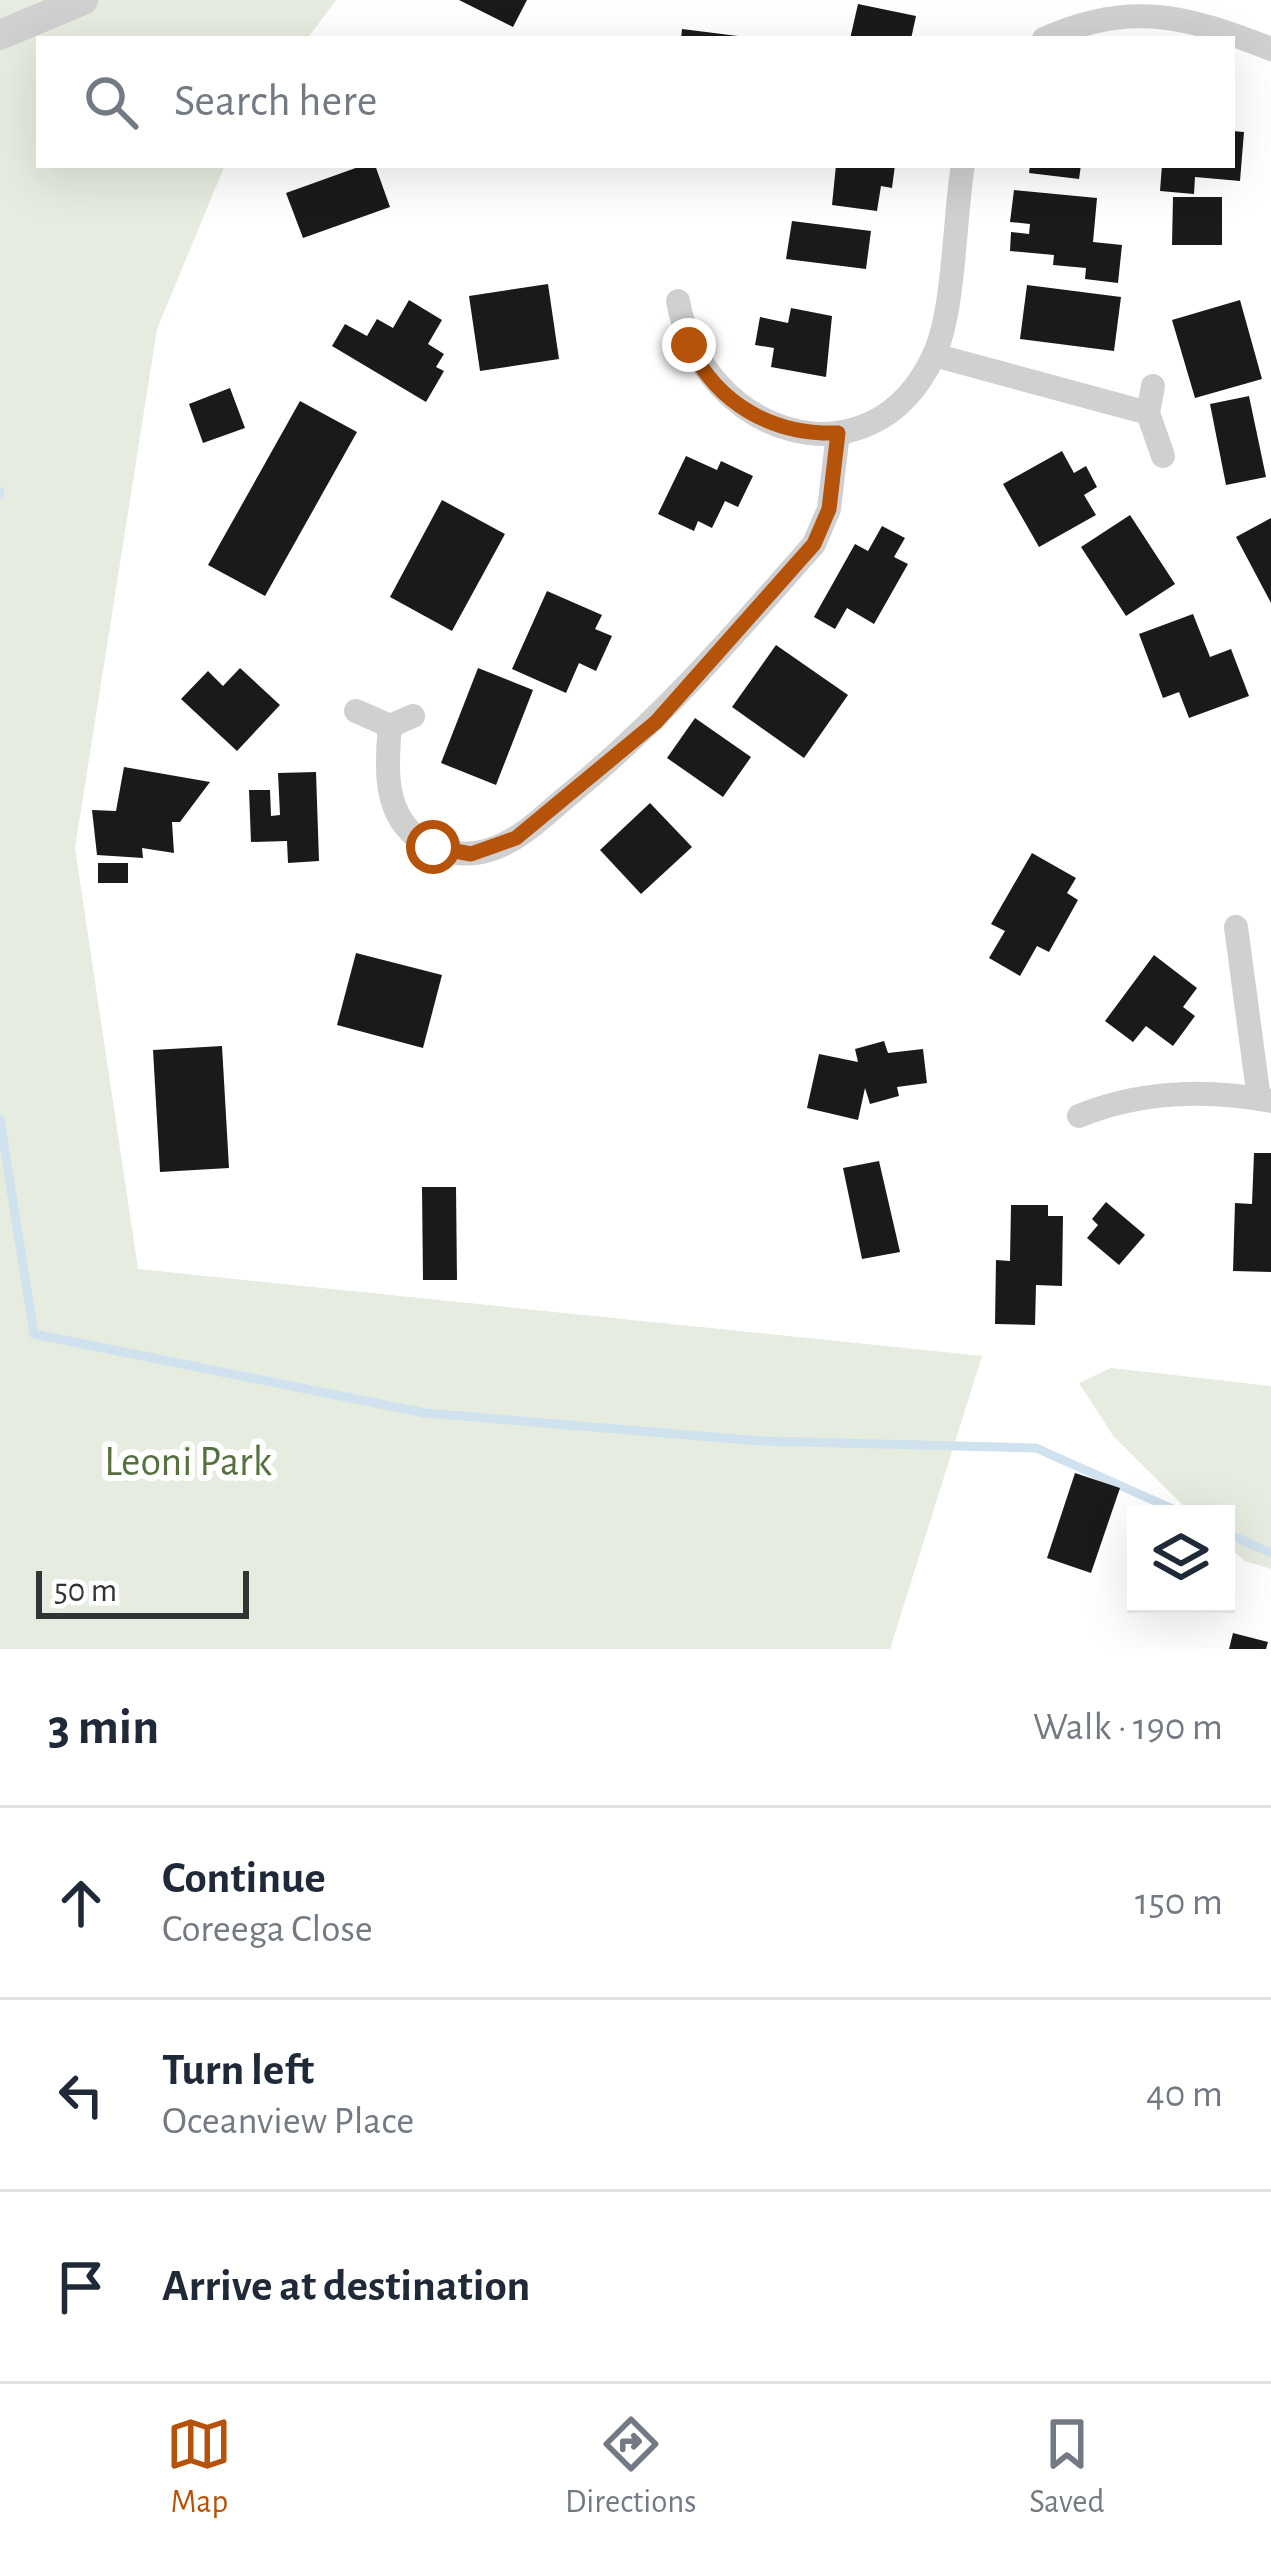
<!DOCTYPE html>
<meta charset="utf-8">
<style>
:root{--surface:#fff;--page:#f6f6f7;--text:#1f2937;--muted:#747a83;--line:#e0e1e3;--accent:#b45309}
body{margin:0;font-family:"Alegreya Sans",sans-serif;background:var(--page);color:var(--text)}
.controls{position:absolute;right:36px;bottom:36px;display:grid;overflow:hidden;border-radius:0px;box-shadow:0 12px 48px #0002}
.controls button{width:108px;height:108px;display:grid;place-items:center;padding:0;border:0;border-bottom:3px solid var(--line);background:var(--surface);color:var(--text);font:60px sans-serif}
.scale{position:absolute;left:36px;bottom:30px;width:213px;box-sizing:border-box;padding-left:12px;border:6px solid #333;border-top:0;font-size:33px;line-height:42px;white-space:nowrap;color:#333;-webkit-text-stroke:9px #fff;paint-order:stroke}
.stop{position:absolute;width:36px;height:36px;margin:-27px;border:9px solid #b45309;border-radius:50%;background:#fff}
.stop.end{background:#b45309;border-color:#fff;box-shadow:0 3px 12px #0008}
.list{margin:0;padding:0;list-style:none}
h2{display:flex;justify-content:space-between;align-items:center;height:156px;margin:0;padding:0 48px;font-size:51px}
h2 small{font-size:39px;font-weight:400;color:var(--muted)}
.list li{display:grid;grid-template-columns:78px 1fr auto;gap:36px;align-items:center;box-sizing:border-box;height:192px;padding:0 48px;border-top:3px solid var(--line)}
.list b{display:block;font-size:45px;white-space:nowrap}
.list p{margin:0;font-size:39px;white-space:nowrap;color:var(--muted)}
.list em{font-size:39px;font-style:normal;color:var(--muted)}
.icon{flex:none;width:66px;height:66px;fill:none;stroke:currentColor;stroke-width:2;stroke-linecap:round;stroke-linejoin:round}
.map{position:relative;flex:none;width:1271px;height:1649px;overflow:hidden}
.search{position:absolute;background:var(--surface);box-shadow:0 12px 48px #0002;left:36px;right:36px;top:36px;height:132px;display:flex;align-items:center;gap:30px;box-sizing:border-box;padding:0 42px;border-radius:0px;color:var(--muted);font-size:45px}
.sheet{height:732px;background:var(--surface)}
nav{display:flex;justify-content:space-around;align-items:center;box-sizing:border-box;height:168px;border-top:3px solid var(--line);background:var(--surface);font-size:33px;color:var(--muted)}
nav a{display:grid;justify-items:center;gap:6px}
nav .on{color:var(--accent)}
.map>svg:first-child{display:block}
.green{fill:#e6ecdf}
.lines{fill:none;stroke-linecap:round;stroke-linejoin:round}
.stream{stroke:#cfe2ee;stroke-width:9}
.building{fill:#1a1a1a}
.minor{stroke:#d0d0d0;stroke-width:24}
.tertiary{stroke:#d0d0d0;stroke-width:30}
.route{stroke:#b45309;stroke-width:15}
.labels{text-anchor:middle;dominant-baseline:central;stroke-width:12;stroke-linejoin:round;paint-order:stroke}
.park-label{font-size:42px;fill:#56703f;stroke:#fff}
</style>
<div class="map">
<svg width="1271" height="1649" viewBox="0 0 1271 1649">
<rect width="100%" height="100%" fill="#fff"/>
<!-- green -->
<g class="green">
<polygon points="0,0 336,0 307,39 39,39 39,165 225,165 157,329 75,848 138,1269 982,1356 890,1649 0,1649"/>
<polygon points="1111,1368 1271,1386 1271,1569 1245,1561 1226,1544 1226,1514 1192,1514 1114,1437 1079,1383"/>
</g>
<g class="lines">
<!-- stream -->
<g class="stream">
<polyline points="0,495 0,492"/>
<polyline points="0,1120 34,1334 425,1413 760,1441 1036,1448 1184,1514"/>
<polyline points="1226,1533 1271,1553"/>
</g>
</g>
<!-- building -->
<g class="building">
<polygon points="459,0 527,0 513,27"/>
<polygon points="858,4 916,16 911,39 850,39"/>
<polygon points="682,29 738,36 738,39 681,39"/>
<polygon points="1232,131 1244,132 1240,181 1195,177 1194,194 1160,191 1162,165 1232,165"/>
<polygon points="364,165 375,165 390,207 303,238 286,193"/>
<polygon points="836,165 895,165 892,188 881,186 877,211 832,205"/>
<polygon points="1030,165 1081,165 1079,179 1029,173"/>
<polygon points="1014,190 1097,198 1093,242 1122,245 1118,283 1085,279 1086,268 1053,265 1054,255 1010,251 1011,232 1029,234 1030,224 1010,222"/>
<polygon points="1173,197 1222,197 1222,245 1172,245"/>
<polygon points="792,221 871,231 866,269 786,259"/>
<polygon points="548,284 559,359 480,371 469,296"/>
<polygon points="1027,285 1121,297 1114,351 1020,339"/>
<polygon points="409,300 442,320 428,344 444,354 436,367 444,371 426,402 332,346 345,324 367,336 377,319 393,328"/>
<polygon points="1240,300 1262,379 1195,398 1172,320"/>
<polygon points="791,308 832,316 826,377 771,367 774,348 755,345 760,317 788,323"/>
<polygon points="230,388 245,428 203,443 189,404"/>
<polygon points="1249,396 1266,477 1226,485 1210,404"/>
<polygon points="300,401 357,432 265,596 208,565"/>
<polygon points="1062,451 1074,473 1086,466 1097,487 1084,495 1096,515 1039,547 1003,484"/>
<polygon points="686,456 717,470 721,461 753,476 738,507 725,501 712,528 698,521 694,531 658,514"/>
<polygon points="442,500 505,534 452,631 390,597"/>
<polygon points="1130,515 1175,584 1126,616 1081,547"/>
<polygon points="1271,518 1271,603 1236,537"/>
<polygon points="882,526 905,538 894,557 908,564 874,624 847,608 835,629 814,617 855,544 868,551"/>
<polygon points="547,591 602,615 595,629 612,636 596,671 579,663 566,693 512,669"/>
<polygon points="1193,614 1210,657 1231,649 1249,696 1189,718 1179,692 1163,698 1139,634"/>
<polygon points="776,645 848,695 804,758 732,707"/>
<polygon points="240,668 280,705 237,751 181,699 208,671 223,686"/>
<polygon points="478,668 533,690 496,785 441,763"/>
<polygon points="695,718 751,757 723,797 667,758"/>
<polygon points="124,767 210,782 180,822 172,822 174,853 142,848 143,858 97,855 92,810 116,811"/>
<polygon points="316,772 319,861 288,863 287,841 251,842 249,790 270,790 271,816 280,815 278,773"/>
<polygon points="650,803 692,847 641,894 600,850"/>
<polygon points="1032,853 1076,878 1067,893 1078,900 1049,952 1037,946 1020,976 989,958 1005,931 991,924"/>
<rect x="98" y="863" width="30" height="20"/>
<polygon points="356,953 442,975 423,1048 337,1025"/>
<polygon points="1154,955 1197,988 1183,1007 1195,1016 1173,1046 1146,1026 1133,1042 1105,1021"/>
<polygon points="884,1041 888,1053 923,1049 927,1083 897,1087 899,1096 870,1104 865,1088 858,1120 807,1108 819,1054 858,1062 855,1049"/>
<polygon points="222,1046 229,1168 160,1172 153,1050"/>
<polygon points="1254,1153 1271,1153 1271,1272 1233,1271 1235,1203 1252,1204"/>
<polygon points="879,1161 900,1252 862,1259 843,1168"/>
<polygon points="422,1187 456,1187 457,1280 423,1280"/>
<polygon points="1106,1202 1145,1235 1119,1265 1087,1238 1098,1225 1092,1219"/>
<polygon points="1011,1205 1048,1205 1048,1216 1063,1216 1062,1286 1036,1285 1035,1325 995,1324 996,1260 1010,1261"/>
<polygon points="1075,1473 1120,1488 1091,1573 1047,1558"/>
<polygon points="1233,1633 1268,1642 1266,1649 1229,1649"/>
</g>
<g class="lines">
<!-- minor -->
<g class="minor">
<path d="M 1044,39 C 1130,0 1187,16 1271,49"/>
<path d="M 678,301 C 702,435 871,492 934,355 C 955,310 954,217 963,165"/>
<polyline points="934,355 1148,413"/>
<polyline points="1153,386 1148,413 1163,456"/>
<polyline points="356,711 390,726 413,716"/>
<path d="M 390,726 C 386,768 383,818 424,842 C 446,855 472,857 495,848 C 524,837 547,813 570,794 C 662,719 736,633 814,544 L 829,509 L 838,433"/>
<polyline points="1236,927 1259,1099"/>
<path d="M 1079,1116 C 1139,1091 1207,1089 1271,1101"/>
</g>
<!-- tertiary -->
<polyline class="tertiary" points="0,35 83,0"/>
</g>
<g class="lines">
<!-- route -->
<path class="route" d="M 433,847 L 471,854 L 516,838 L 656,722 L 814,544 L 829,509 L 838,433 C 773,435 718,405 689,345"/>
</g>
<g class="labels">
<!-- park labels -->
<g class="park-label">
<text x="188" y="1462">Leoni Park</text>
</g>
</g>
</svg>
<div class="controls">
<button><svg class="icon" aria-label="layers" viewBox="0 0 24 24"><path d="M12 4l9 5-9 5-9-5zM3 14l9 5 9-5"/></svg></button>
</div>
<div class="scale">50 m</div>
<div class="stop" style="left:433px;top:847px"></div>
<div class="stop end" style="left:689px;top:345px"></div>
<div class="search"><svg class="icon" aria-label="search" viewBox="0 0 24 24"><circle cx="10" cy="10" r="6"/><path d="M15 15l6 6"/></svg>Search here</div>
</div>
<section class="sheet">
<h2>3 min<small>Walk · 190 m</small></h2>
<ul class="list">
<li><svg class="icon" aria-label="ahead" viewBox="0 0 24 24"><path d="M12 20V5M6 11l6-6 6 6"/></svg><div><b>Continue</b><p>Coreega Close</p></div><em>150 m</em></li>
<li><svg class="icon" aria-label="left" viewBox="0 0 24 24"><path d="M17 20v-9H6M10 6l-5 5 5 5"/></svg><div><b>Turn left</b><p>Oceanview Place</p></div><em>40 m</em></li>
<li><svg class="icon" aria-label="arrive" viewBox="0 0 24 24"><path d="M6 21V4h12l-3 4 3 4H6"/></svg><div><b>Arrive at destination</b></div></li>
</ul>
</section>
<nav>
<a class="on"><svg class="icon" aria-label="map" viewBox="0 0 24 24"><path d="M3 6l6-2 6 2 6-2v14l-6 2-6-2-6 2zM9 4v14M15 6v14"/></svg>Map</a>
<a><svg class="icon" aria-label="directions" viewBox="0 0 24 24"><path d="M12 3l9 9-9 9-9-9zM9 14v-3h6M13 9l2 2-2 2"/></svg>Directions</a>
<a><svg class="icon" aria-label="saved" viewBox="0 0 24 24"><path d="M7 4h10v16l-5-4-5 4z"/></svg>Saved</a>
</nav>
